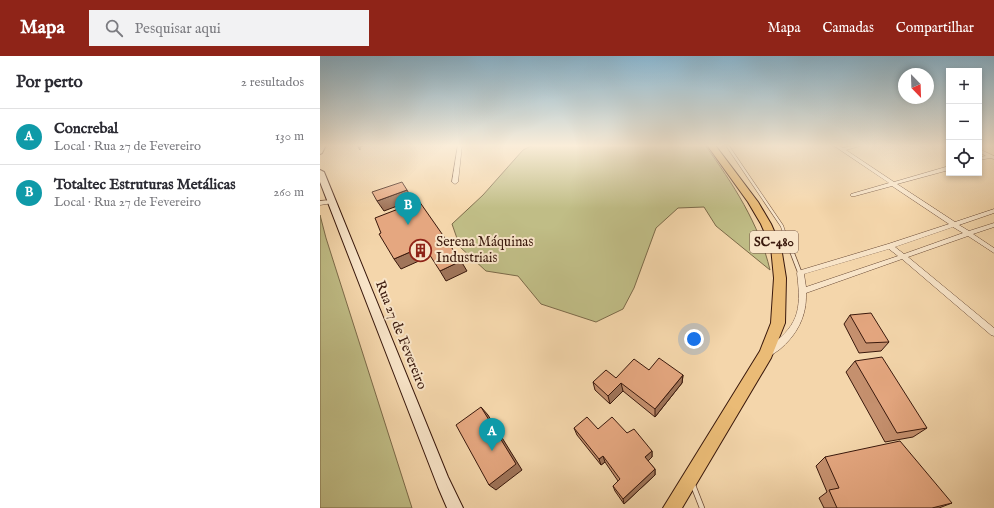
<!DOCTYPE html>
<html lang="pt">
<meta charset="utf-8">
<style>
:root{--surface:#fff;--page:#f2f2f3;--text:#2b2b33;--muted:#7c7c81;--line:#e1e1e2;--accent:#8f2418}
body{margin:0;font-family:"IM FELL English",serif;background:var(--page);color:var(--text)}
.controls{position:absolute;right:12px;top:12px;display:grid;overflow:hidden;border-radius:0px;box-shadow:0 2px 6px #0003}
.controls button{width:36px;height:36px;display:grid;place-items:center;padding:0;border:0;border-bottom:1px solid var(--line);background:var(--surface);color:var(--text);font:20px sans-serif}
.compass{position:absolute;left:578px;top:12px;width:36px;height:36px;border-radius:50%;background:var(--surface);box-shadow:0 2px 6px #0003;rotate:157deg}
.you{position:absolute;left:374px;top:283px;width:14px;height:14px;margin:-10px;border:3px solid #fff;border-radius:50%;background:#1a73e8;box-shadow:0 0 0 6px #1a73e833}
.badge{display:grid;place-items:center;width:26px;height:26px;border-radius:50%;background:var(--accent);color:#fff;font-size:13px;font-weight:700}
.pin{position:absolute;translate:-50% -33px;filter:drop-shadow(0 1px 2px #0008)}
.pin::after{content:'';position:absolute;top:21px;width:14px;height:12px;background:inherit;clip-path:polygon(0 0,100% 0,50% 100%)}
.list{margin:0;padding:0;list-style:none}
h2{display:flex;justify-content:space-between;align-items:center;height:52px;margin:0;padding:0 16px;font-size:17px}
h2 small{font-size:13px;font-weight:400;color:var(--muted)}
.list li{display:grid;grid-template-columns:26px 1fr auto;gap:12px;align-items:center;box-sizing:border-box;height:56px;padding:0 16px;border-top:1px solid var(--line)}
.list b{display:block;font-size:15px;white-space:nowrap}
.list p{margin:0;font-size:13px;white-space:nowrap;color:var(--muted)}
.list em{font-size:13px;font-style:normal;color:var(--muted)}
.icon{flex:none;width:22px;height:22px;fill:none;stroke:currentColor;stroke-width:2;stroke-linecap:round;stroke-linejoin:round}
.map{position:relative;flex:none;width:674px;height:452px;overflow:hidden}
header{display:flex;align-items:center;gap:24px;box-sizing:border-box;height:56px;padding:0 20px;background:var(--accent);color:#fff}
header strong{font-size:19px}
nav{display:flex;gap:22px;margin-inline-start:auto;font-size:14px}
.search{width:280px;height:36px;background:var(--page);display:flex;align-items:center;gap:10px;box-sizing:border-box;padding:0 14px;border-radius:0px;color:var(--muted);font-size:15px}
main{display:flex}
aside{flex:1;background:var(--surface)}
.map>svg:first-child{display:block}
.green{fill:#c0bd86;stroke:#7c6a49}
.lines{fill:none;stroke-linecap:round;stroke-linejoin:round}
.service-far2-casing{stroke:#684834;stroke-width:3.5}
.service-far1-casing{stroke:#684834;stroke-width:5}
.service-casing{stroke:#684834;stroke-width:6}
.minor-casing{stroke:#684834;stroke-width:1}
.secondary-casing{stroke:#39180c;stroke-width:2}
.primary-casing{stroke:#39180c;stroke-width:2}
.service-far2{stroke:#f8e4c8;stroke-width:2.5}
.service-far1{stroke:#f8e4c8;stroke-width:3.5}
.service{stroke:#f8e4c8;stroke-width:4.5}
.minor{fill:#f8e4c8;fill-rule:evenodd}
.secondary{fill:#f8e4c8;fill-rule:evenodd}
.primary{fill:#eabb76;fill-rule:evenodd}
.wall{fill:#c5906e;stroke:#39180c}
.shaded-wall{fill:#a0755a;stroke:#39180c}
.building{fill:#e5a780;stroke:#39180c}
.labels{text-anchor:middle;dominant-baseline:central;stroke-width:4;stroke-linejoin:round;paint-order:stroke}
.shield{fill:#f8e4c8;stroke:#725544;stroke-width:1}
.shield-label{font-size:13px;font-weight:bold;fill:#39180c}
.poi-label{font-size:14px;fill:#39180c;stroke:#f8e4c8;text-anchor:start}
.street-label{font-size:14px;fill:#39180c;stroke:#f8e4c8}
</style>
<header>
<strong>Mapa</strong>
<div class="search"><svg class="icon" aria-label="search" viewBox="0 0 24 24"><circle cx="10" cy="10" r="6"/><path d="M15 15l6 6"/></svg>Pesquisar aqui</div>
<nav><a>Mapa</a><a>Camadas</a><a>Compartilhar</a></nav>
</header>
<main>
<aside>
<h2>Por perto<small>2 resultados</small></h2>
<ul class="list">
<li><span class="badge" style="background:#0f9aa8">A</span><div><b>Concrebal</b><p>Local · Rua 27 de Fevereiro</p></div><em>130 m</em></li>
<li><span class="badge" style="background:#0f9aa8">B</span><div><b>Totaltec Estruturas Metálicas</b><p>Local · Rua 27 de Fevereiro</p></div><em>260 m</em></li>
</ul>
</aside>
<div class="map">
<svg width="674" height="452" viewBox="0 0 674 452">
<rect width="100%" height="100%" fill="#f4d6ab"/>
<filter id="stains"><feTurbulence type="fractalNoise" baseFrequency=".005" numOctaves="4"/><feColorMatrix values="0 0 0 0 .2 0 0 0 0 .09 0 0 0 0 .02 0 0 0 .5 -.17"/></filter>
<radialGradient id="worn" r=".72"><stop offset=".6" stop-color="#630" stop-opacity="0"/><stop offset="1" stop-color="#630" stop-opacity=".3"/></radialGradient>
<!-- green -->
<g class="green">
<path d="M 213,89 L 385,89 C 413,128 439,167 450,214 L 396,170 L 384,151 L 358,152 L 336,172 L 314,232 L 303,253 L 276,266 L 221,248 L 198,220 L 166,215 L 140,191 L 132,168 L 163,139 L 203,94 Z"/>
<polygon points="0,159 6,182 92,452 0,452"/>
</g>
<g class="lines">
<defs>
<polyline id="service-far2" points="407,89 462,170 465,179"/>
<polyline id="service-far1" points="465,178 480,217"/>
<polyline id="service" points="373,429 382,452"/>
<g id="minor">
<polygon points="138,89 142,89 138,126 135,128 132,126"/>
<path d="M 513,89 L 518,89 L 523,92 L 535,89 L 543,89 L 526,94 L 574,126 L 629,110 L 629,114 L 577,128 L 635,166 L 674,153 L 674,157 L 639,169 L 649,175 L 674,167 L 674,171 L 653,178 L 674,192 L 674,197 L 648,180 L 588,201 L 674,272 L 674,280 L 671,279 L 582,203 L 486,237 C 487,260 477,279 459,294 C 454,297 451,301 445,300 L 444,297 L 445,294 C 478,270 482,257 477,217 L 478,215 L 568,188 L 629,168 L 572,130 L 535,140 L 531,140 L 531,138 L 569,127 ZM 633,171 L 643,177 L 584,198 L 575,191 ZM 569,193 L 578,200 L 486,231 L 484,218 Z"/>
<polygon points="659,93 674,100 674,103 670,102 659,104 659,101 666,100 659,96"/>
<polygon points="11,144 13,145 13,147 0,149 0,145"/>
</g>
<g id="secondary">
<polygon points="0,89 6,89 2,97 0,98"/>
<polygon points="0,114 4,116 128,421 143,452 127,452 118,431 0,126"/>
</g>
<polygon id="primary" points="387,89 395,89 438,146 451,168 461,191 466,222 465,267 451,302 362,452 343,452 440,295 451,267 454,222 451,191 441,168 428,146"/>
</defs>
<!-- service-far2 casing -->
<use href="#service-far2" class="service-far2-casing"/>
<!-- service-far1 casing -->
<use href="#service-far1" class="service-far1-casing"/>
<!-- service casing -->
<use href="#service" class="service-casing"/>
<!-- minor casing -->
<use href="#minor" class="minor-casing"/>
<!-- secondary casing -->
<use href="#secondary" class="secondary-casing"/>
<!-- primary casing -->
<use href="#primary" class="primary-casing"/>
<!-- service-far2 -->
<use href="#service-far2" class="service-far2"/>
<!-- service-far1 -->
<use href="#service-far1" class="service-far1"/>
<!-- service -->
<use href="#service" class="service"/>
<!-- minor -->
<use href="#minor" class="minor"/>
<!-- secondary -->
<use href="#secondary" class="secondary"/>
<!-- primary -->
<use href="#primary" class="primary"/>
</g>
<!-- wall -->
<g class="wall">
<polygon points="530,259 569,286 561,295 539,297 524,268"/>
<polygon points="535,305 607,372 593,381 565,386 526,316"/>
<polygon points="329,314 363,319 362,327 335,361 303,335 290,348 275,334 273,326 296,322"/>
<polygon points="254,372 278,373 307,377 332,395 332,401 328,405 335,413 335,419 304,448 295,435 293,430 298,425 285,406 281,409 257,379"/>
<polygon points="505,401 632,447 619,452 504,452 499,442 507,436 496,410"/>
</g>
<!-- shaded-wall -->
<g class="shaded-wall">
<polygon points="37,89 46,89 40,91 40,94"/>
<polygon points="87,134 93,144 64,155 57,145"/>
<polygon points="104,190 110,200 81,213 74,203"/>
<polygon points="141,205 147,215 126,225 120,215"/>
<polygon points="363,319 362,327 335,361 335,353"/>
<polygon points="301,327 303,335 290,348 288,340"/>
<polygon points="161,351 168,359 202,414 176,434 169,429"/>
<polygon points="332,395 332,401 326,407 325,401"/>
<polygon points="283,400 285,406 281,409 279,403"/>
<polygon points="335,413 335,419 304,448 303,443"/>
</g>
<!-- building -->
<g class="building">
<polygon points="82,126 87,134 57,145 52,136"/>
<polygon points="99,145 141,205 120,215 104,190 74,203 59,178 61,177 55,162"/>
<polygon points="551,257 569,286 546,287 530,259"/>
<polygon points="562,301 607,372 577,377 535,305"/>
<polygon points="339,302 363,319 335,353 301,327 288,340 273,326 286,314 296,322 314,303 329,314"/>
<polygon points="161,351 196,408 169,429 136,369"/>
<polygon points="267,361 278,373 292,361 307,377 314,373 332,395 325,401 335,413 303,443 293,430 300,423 283,400 279,403 254,372"/>
<polygon points="580,385 632,447 612,452 517,452 509,434 519,432 505,401"/>
</g>
<!-- sky -->
<linearGradient id="sky" x2="0" y2="1"><stop stop-color="#89b6d0"/><stop offset="0.59" stop-color="#faedd9"/><stop offset="1" stop-color="#faedd9" stop-opacity="0"/></linearGradient>
<rect width="674" height="152" fill="url(#sky)"/>
<!-- icons -->
<defs>
<symbol id="building-ring" viewBox="-11 -11 22 22"><circle r="9.5" fill="#f8e4c8" stroke="#8f2418" stroke-width="1.5"/><path d="M-4-6H4V6H1V3H-1V6H-4ZM-2.5-4.3h1.7v1.8h-1.7ZM.8-4.3h1.7v1.8H.8ZM-2.5-1h1.7V.8h-1.7ZM.8-1h1.7V.8H.8Z" fill="#8f2418"/></symbol>
</defs>
<g fill-rule="evenodd">
<use href="#building-ring" x="88" y="182" width="25" height="25"/>
</g>
<g class="labels">
<!-- shield labels -->
<rect class="shield" x="430" y="175" width="48" height="22" rx="3"/>
<g class="shield-label">
<text x="454" y="186">SC-480</text>
</g>
<!-- poi labels -->
<g class="poi-label">
<text x="116" y="186">Serena Máquinas<tspan x="116" dy="16">Industriais</tspan></text>
</g>
<!-- street labels -->
<g class="street-label">
<text transform="translate(81 279) rotate(68)">Rua 27 de Fevereiro</text>
</g>
</g>
<rect width="100%" height="100%" filter="url(#stains)"/>
<rect width="100%" height="100%" fill="url(#worn)"/>
</svg>
<div class="controls">
<button>+</button>
<button>−</button>
<button><svg class="icon" aria-label="locate" viewBox="0 0 24 24"><circle cx="12" cy="12" r="6"/><path d="M12 2v4M12 18v4M2 12h4M18 12h4"/></svg></button>
</div>
<svg class="compass" viewBox="-18 -18 36 36"><path d="M0-13l5 13h-10z" fill="#e53935"/><path d="M0 13l5-13h-10z" fill="#7c7c81"/></svg>
<div class="you"></div>
<div class="pin badge" style="left:172px;top:395px;background:#0f9aa8">A</div>
<div class="pin badge" style="left:88px;top:169px;background:#0f9aa8">B</div>
</div>
</main>
